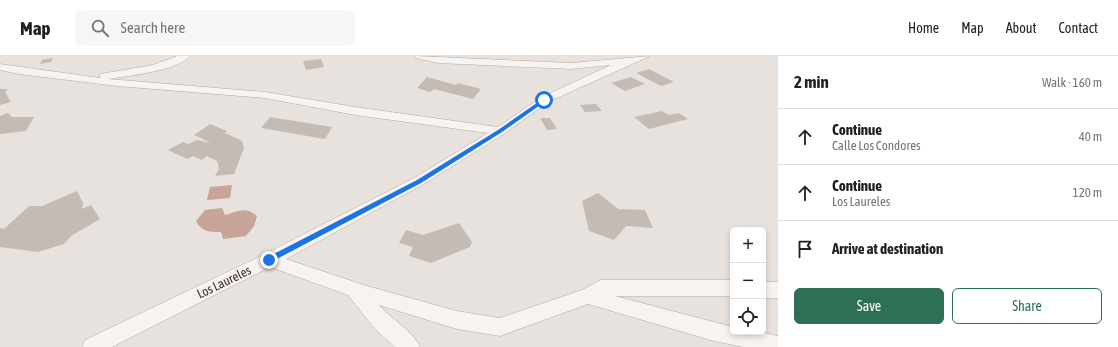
<!DOCTYPE html>
<meta charset="utf-8">
<style>
:root{--surface:#fff;--page:#f6f6f6;--text:#202124;--muted:#757577;--line:#e0e0e0;--accent:#2e7056}
body{margin:0;font-family:"Asap Condensed",sans-serif;background:var(--page);color:var(--text)}
.controls{position:absolute;right:12px;bottom:12px;display:grid;overflow:hidden;border-radius:6px;box-shadow:0 2px 6px #0003}
.controls button{width:36px;height:36px;display:grid;place-items:center;padding:0;border:0;border-bottom:1px solid var(--line);background:var(--surface);color:var(--text);font:20px sans-serif}
.stop{position:absolute;width:12px;height:12px;margin:-9px;border:3px solid #1a73e8;border-radius:50%;background:#fff}
.stop.end{background:#1a73e8;border-color:#fff;box-shadow:0 1px 4px #0008}
.list{margin:0;padding:0;list-style:none}
h2{display:flex;justify-content:space-between;align-items:center;height:52px;margin:0;padding:0 16px;font-size:17px}
h2 small{font-size:13px;font-weight:400;color:var(--muted)}
.list li{display:grid;grid-template-columns:26px 1fr auto;gap:12px;align-items:center;box-sizing:border-box;height:56px;padding:0 16px;border-top:1px solid var(--line)}
.list b{display:block;font-size:15px;white-space:nowrap}
.list p{margin:0;font-size:13px;white-space:nowrap;color:var(--muted)}
.list em{font-size:13px;font-style:normal;color:var(--muted)}
.actions{display:flex;gap:8px;padding:12px 16px}
.actions a{flex:1;padding:9px 0;border:1px solid var(--accent);border-radius:6px;text-align:center;font-size:14px;color:var(--accent)}
.actions .main{background:var(--accent);color:#fff}
.icon{flex:none;width:22px;height:22px;fill:none;stroke:currentColor;stroke-width:2;stroke-linecap:round;stroke-linejoin:round}
.map{position:relative;flex:none;width:778px;height:291px;overflow:hidden}
header{display:flex;align-items:center;gap:24px;box-sizing:border-box;height:56px;padding:0 20px;background:var(--surface);border-bottom:1px solid var(--line)}
header strong{font-size:19px}
nav{display:flex;gap:22px;margin-inline-start:auto;font-size:14px}
.search{width:280px;height:36px;background:var(--page);display:flex;align-items:center;gap:10px;box-sizing:border-box;padding:0 14px;border-radius:6px;color:var(--muted);font-size:15px}
main{display:flex}
aside{flex:1;background:var(--surface)}
.map>svg:first-child{display:block}
.water{fill:#c9a498}
.building{fill:#c5bbb5}
.lines{fill:none;stroke-linecap:round;stroke-linejoin:round}
.street-casing{stroke:#b2a9a3;stroke-width:1}
.street{fill:#f6f3f1;fill-rule:evenodd}
.route{fill:#1a73e8}
.labels{text-anchor:middle;dominant-baseline:central;stroke-width:3;stroke-linejoin:round;paint-order:stroke}
.street-label{font-size:13px;fill:#3f3027;stroke:#f6f0ee}
</style>
<header>
<strong>Map</strong>
<div class="search"><svg class="icon" aria-label="search" viewBox="0 0 24 24"><circle cx="10" cy="10" r="6"/><path d="M15 15l6 6"/></svg>Search here</div>
<nav><a>Home</a><a>Map</a><a>About</a><a>Contact</a></nav>
</header>
<main>
<div class="map">
<svg width="778" height="291" viewBox="0 0 778 291">
<rect width="100%" height="100%" fill="#e8e2de"/>
<!-- water -->
<g class="water">
<polygon points="232,129 230,142 207,144 210,131"/>
<path d="M 222,152 L 225,159 C 238,155 246,150 257,160 L 254,170 L 246,180 L 223,183 L 221,176 C 209,176 202,176 196,165 L 205,154 Z"/>
</g>
<!-- building -->
<g class="building">
<polygon points="53,2 51,6 40,8 42,4"/>
<polygon points="321,3 324,11 306,14 303,5"/>
<polygon points="649,13 674,26 661,30 636,17"/>
<polygon points="427,21 456,29 458,27 481,33 473,43 434,33 430,36 417,32"/>
<polygon points="631,21 645,28 625,35 611,27"/>
<polygon points="0,33 8,33 5,36 11,46 0,49"/>
<polygon points="596,48 602,55 585,56 580,49"/>
<polygon points="662,55 669,59 679,57 688,63 649,73 634,61"/>
<polygon points="8,57 12,61 34,61 26,75 0,78 0,60"/>
<polygon points="270,61 332,71 325,83 261,72"/>
<polygon points="540,62 550,62 557,73 547,74"/>
<polygon points="210,68 227,75 220,81 225,77 242,85 244,92 234,118 215,120 219,113 217,105 207,100 202,104 193,100 187,103 168,94 183,86 188,88 197,84 211,87 194,79"/>
<polygon points="77,135 83,147 82,153 91,149 100,163 71,180 64,188 38,196 0,191 0,172 4,173 29,150 42,150"/>
<polygon points="598,137 618,153 645,154 653,172 626,170 614,184 589,175 582,145"/>
<polygon points="459,167 472,186 470,191 431,207 409,200 413,191 399,187 406,174 423,179"/>
</g>
<g class="lines">
<defs>
<g id="street">
<path d="M 177,0 L 190,0 C 178,15 127,20 108,23 L 265,36 L 355,51 L 498,71 L 540,42 L 611,9 L 571,13 L 438,7 L 416,2 L 415,0 L 571,7 L 650,0 L 548,46 L 504,78 L 424,128 L 286,203 L 367,230 L 457,255 L 500,262 L 582,234 L 601,224 L 733,224 L 733,240 L 615,240 L 733,271 L 733,276 L 760,276 L 778,280 L 778,291 L 743,291 L 714,285 L 588,248 L 500,280 L 457,273 L 379,249 C 390,262 414,276 420,291 L 395,291 L 375,273 L 348,239 L 270,211 L 112,291 L 82,291 L 85,284 L 263,199 L 414,122 L 488,77 L 355,59 L 265,42 L 117,30 L 19,18 L 0,14 L 0,8 L 100,22 L 100,18 L 153,9 Z"/>
<rect x="763" y="226" width="15" height="16"/>
</g>
</defs>
<!-- street casing -->
<use href="#street" class="street-casing"/>
<!-- street -->
<use href="#street" class="street"/>
</g>
<!-- route -->
<polygon class="route" points="544,42 546,45 502,76 421,127 271,206 266,206 266,202 417,124 498,74"/>
<g class="labels">
<!-- street labels -->
<g class="street-label">
<text transform="translate(224 226) rotate(-26)">Los Laureles</text>
</g>
</g>
</svg>
<div class="controls">
<button>+</button>
<button>−</button>
<button><svg class="icon" aria-label="locate" viewBox="0 0 24 24"><circle cx="12" cy="12" r="6"/><path d="M12 2v4M12 18v4M2 12h4M18 12h4"/></svg></button>
</div>
<div class="stop" style="left:544px;top:44px"></div>
<div class="stop end" style="left:269px;top:204px"></div>
</div>
<aside>
<h2>2 min<small>Walk · 160 m</small></h2>
<ul class="list">
<li><svg class="icon" aria-label="ahead" viewBox="0 0 24 24"><path d="M12 20V5M6 11l6-6 6 6"/></svg><div><b>Continue</b><p>Calle Los Condores</p></div><em>40 m</em></li>
<li><svg class="icon" aria-label="ahead" viewBox="0 0 24 24"><path d="M12 20V5M6 11l6-6 6 6"/></svg><div><b>Continue</b><p>Los Laureles</p></div><em>120 m</em></li>
<li><svg class="icon" aria-label="arrive" viewBox="0 0 24 24"><path d="M6 21V4h12l-3 4 3 4H6"/></svg><div><b>Arrive at destination</b></div></li>
</ul>
<div class="actions"><a class="main">Save</a><a>Share</a></div>
</aside>
</main>
